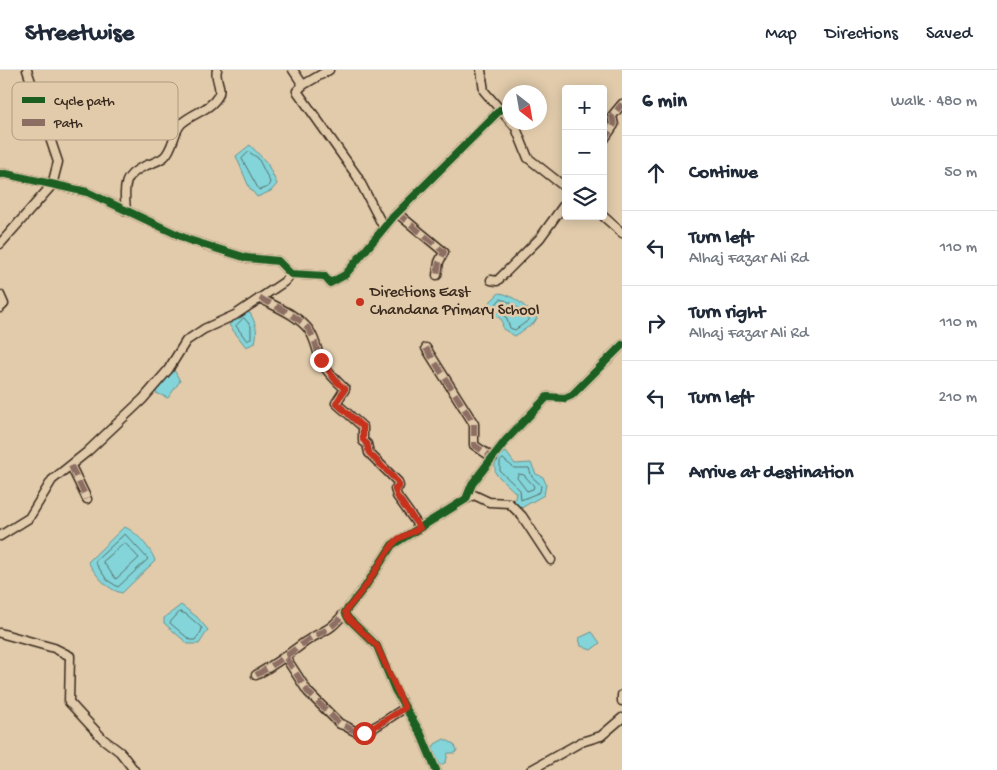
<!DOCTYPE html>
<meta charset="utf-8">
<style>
:root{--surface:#fff;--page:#f2f2f3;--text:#1f2937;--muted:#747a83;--line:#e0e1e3}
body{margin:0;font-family:"Gochi Hand",sans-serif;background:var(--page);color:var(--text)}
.controls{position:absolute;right:15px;top:15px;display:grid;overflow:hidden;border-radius:5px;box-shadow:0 2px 12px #0003}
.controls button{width:45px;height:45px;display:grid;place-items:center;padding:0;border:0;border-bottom:1px solid var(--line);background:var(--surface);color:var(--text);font:25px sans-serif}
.compass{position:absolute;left:502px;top:15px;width:45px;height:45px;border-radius:50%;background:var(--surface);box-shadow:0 2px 12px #0003;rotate:149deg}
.stop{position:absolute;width:15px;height:15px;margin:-11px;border:4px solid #c8321e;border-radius:50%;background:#fff}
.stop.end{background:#c8321e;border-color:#fff;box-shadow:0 1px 5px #0008}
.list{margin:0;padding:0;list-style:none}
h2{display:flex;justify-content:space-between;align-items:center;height:65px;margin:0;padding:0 20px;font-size:21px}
h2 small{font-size:16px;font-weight:400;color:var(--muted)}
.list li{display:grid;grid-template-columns:32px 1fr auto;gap:15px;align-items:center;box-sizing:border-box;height:75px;padding:0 20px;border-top:1px solid var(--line)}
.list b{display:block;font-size:19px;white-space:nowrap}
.list p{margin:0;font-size:16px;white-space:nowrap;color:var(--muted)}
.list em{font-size:16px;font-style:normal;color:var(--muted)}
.icon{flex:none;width:28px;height:28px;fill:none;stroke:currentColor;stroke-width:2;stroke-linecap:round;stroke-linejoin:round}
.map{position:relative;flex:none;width:622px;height:700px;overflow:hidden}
header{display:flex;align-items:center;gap:30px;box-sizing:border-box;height:70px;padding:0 25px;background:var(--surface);border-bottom:1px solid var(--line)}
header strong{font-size:24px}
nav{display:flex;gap:28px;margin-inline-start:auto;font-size:18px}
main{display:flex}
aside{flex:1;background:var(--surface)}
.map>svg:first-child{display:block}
.water{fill:#83d5da;stroke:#66918f}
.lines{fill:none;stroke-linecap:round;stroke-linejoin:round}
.shore{stroke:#586e69;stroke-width:1}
.minor-casing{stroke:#3b2a1e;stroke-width:11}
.minor{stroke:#e1cbab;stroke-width:8}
.quiet{stroke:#8d6e63;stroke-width:6;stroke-dasharray:12 6;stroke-linecap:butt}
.cycleway-casing{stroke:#e1cbab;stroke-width:11}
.cycleway{stroke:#1b5e20;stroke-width:8}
.route{stroke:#c8321e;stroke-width:6}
.poi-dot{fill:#c8321e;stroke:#e1cbab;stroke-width:2}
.labels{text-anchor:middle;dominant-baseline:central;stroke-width:5;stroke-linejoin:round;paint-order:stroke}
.poi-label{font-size:16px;fill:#3b2a1e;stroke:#e1cbab;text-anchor:start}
.key{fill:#e1cbab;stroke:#af9b81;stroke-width:1}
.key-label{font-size:14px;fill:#3b2a1e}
</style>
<header>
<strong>Streetwise</strong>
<nav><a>Map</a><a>Directions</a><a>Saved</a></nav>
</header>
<main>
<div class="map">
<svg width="622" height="700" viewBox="0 0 622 700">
<rect width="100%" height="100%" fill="#e1cbab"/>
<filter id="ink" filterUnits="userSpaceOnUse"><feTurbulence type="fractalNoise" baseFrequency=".02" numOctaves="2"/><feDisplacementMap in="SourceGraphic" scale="10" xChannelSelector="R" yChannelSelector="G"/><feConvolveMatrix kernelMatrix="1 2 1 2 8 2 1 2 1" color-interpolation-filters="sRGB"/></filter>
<g filter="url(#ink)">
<!-- water -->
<g class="water">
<polygon points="250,75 267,93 277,114 271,121 257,127 249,117 236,86"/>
<path d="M 499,223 C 513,224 527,238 537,248 L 534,253 L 515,266 L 503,259 L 502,250 L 487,239 L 488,234 Z"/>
<path d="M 244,242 L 250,243 C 256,254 258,260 255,273 L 246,277 L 229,255 Z"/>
<polygon points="173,298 180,311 168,328 156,323 156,320"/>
<path d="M 506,382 L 515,394 L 531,393 L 536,404 L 543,407 L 546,414 L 544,425 L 521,438 L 514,433 L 516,423 L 496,404 C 493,394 496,384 506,382 Z"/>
<path d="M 124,457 C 134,459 153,481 155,491 L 122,523 C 107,520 95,504 88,492 Z"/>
<polygon points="181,535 197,547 208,560 199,574 188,574 164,553 164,548"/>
<polygon points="592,562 600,573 591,580 581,576 579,568"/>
<polygon points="444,669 454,674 457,680 455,683 448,683 446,692 441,695 436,690 432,679 435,674"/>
</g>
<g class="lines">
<!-- shore -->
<g class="shore">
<polygon points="249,82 258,88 270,112 268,117 259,120 242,89"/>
<polygon points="501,229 511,233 529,247 529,250 515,260 510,258 506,247 493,238"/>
<polygon points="244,248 251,256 251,268 247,271 236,256"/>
<polygon points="503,389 514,398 529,398 532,407 541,415 540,422 521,430 520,420 500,401 500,392"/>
<polygon points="519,404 524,405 534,416 533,419 527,421 517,408"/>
<polygon points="125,464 148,489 118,517 107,510 95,492"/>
<polygon points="125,473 139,488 116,509 103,492"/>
<polygon points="180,542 186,544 202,558 201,562 195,570 190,570 170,553"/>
</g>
<defs>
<g id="minor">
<polyline points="293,0 303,15"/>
<polyline points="329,0 303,15 297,21 357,106 384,158"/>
<polyline points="481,0 484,21 510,51"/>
<polyline points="511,52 516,58 528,88 566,118"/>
<polyline points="603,71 614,55 612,46 622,34"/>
<polyline points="0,104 6,104 87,122 189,170 247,188 278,191 291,204 324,206 330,213 345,205 393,147 500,40"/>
<path d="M 126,141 C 124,117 122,105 147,95 C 153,93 159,91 164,87 C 174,78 173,61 182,53 C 193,43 210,40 218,26 C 223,17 214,9 217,0"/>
<polyline points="397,143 444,182 439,192 437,205"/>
<polyline points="603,146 622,163"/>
<polyline points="0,174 52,115 58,92 27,0"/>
<polyline points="491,210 497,211 540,168 566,132"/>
<polyline points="0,225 4,234 0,238"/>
<path d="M 260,228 C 276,237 298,245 309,260 C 315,269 316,276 319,286 C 323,299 336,310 345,319 L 336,333 L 363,357 L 363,371 L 367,374 L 369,383 L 398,412 L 399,416 L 395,419 L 397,426 L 420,458"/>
<polyline points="426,278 474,354 474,375 493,388"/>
<polyline points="71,396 87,429"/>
<polyline points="466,429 474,425 489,432 509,433 522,446 551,490"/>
<polyline points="0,466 29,448 52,410 87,382 143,329 168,300 186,271 204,259 235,245 284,212 291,204"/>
<polyline points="0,563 54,578 70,586 69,632 103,669 120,682 134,700"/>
<path d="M 286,588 L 308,622 L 340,654 C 347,655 351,661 358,662 C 369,664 394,644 405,638"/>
<path d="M 256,605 C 274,595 289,584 305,572 C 324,559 329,563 345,542"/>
<polyline points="622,625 622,631"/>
<polyline points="436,700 421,664 395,620 377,576 348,548 345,542 365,517 392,475 466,429 472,414 506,370 547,327 565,328 572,325 622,275"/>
<polyline points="531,700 581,672 601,666 622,648"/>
</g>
</defs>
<!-- minor casing -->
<use href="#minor" class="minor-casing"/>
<!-- minor -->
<use href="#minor" class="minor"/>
<!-- quiet -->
<g class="quiet">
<polyline points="603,71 614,55 612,46 622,34"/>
<polyline points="397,143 444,182 439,192 437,205"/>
<path d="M 260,228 C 276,237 298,245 309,260 C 315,269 316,276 319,286 C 323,299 336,310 345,319 L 336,333 L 363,357 L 363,371 L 367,374 L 369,383 L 398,412 L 399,416 L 395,419 L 397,426 L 420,458"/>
<polyline points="426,278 474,354 474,375 493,388"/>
<polyline points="71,396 87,429"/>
<path d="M 286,588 L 308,622 L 340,654 C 347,655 351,661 358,662 C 369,664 394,644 405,638"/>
<path d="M 256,605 C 274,595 289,584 305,572 C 324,559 329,563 345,542"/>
</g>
<defs>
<g id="cycleway">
<polyline points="0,104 6,104 87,122 189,170 247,188 278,191 291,204 324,206 330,213 345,205 393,147 500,40"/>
<polyline points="436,700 421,664 395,620 377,576 348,548 345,542 365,517 392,475 466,429 472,414 506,370 547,327 565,328 572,325 622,275"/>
</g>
</defs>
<!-- cycleway casing -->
<use href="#cycleway" class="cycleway-casing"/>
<!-- cycleway -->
<use href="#cycleway" class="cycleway"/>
</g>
</g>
<g class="lines" filter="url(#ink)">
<!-- route -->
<polyline class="route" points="321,290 336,311 345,319 336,333 363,357 363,370 367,374 369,383 398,412 399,416 395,419 397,426 420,458 398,469 392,475 365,517 345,542 348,548 377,576 405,638 364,663"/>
</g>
<!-- markers -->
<circle class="poi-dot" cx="360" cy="232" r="5"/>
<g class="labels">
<!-- poi labels -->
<g class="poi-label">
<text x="370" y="223">Directions East<tspan x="370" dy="18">Chandana Primary School</tspan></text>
</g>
</g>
<!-- legend -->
<rect x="12" y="12" width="166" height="58" rx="8" class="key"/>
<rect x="22" y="27" width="23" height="6" fill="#1b5e20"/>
<rect x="22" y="49" width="23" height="7" fill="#8d6e63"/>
<g class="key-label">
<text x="54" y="35">Cycle path</text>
<text x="54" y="57">Path</text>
</g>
</svg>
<div class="controls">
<button>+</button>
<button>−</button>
<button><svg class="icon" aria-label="layers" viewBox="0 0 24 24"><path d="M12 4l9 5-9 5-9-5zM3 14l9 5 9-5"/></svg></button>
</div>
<svg class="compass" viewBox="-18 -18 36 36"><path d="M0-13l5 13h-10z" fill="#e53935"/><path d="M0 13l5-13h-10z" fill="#747a83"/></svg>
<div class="stop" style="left:364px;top:663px"></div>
<div class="stop end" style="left:321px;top:290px"></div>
</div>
<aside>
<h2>6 min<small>Walk · 480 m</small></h2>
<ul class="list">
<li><svg class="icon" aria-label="ahead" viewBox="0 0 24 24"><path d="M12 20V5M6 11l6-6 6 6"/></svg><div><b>Continue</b></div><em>50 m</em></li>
<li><svg class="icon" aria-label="left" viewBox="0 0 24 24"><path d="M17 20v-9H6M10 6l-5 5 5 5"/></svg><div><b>Turn left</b><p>Alhaj Fazar Ali Rd</p></div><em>110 m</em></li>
<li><svg class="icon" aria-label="right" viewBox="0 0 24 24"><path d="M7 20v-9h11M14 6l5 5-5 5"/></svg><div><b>Turn right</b><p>Alhaj Fazar Ali Rd</p></div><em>110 m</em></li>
<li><svg class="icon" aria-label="left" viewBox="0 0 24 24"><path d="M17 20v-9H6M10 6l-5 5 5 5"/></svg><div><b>Turn left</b></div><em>210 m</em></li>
<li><svg class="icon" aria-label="arrive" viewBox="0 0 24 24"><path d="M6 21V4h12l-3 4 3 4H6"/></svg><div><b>Arrive at destination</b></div></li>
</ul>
</aside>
</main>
